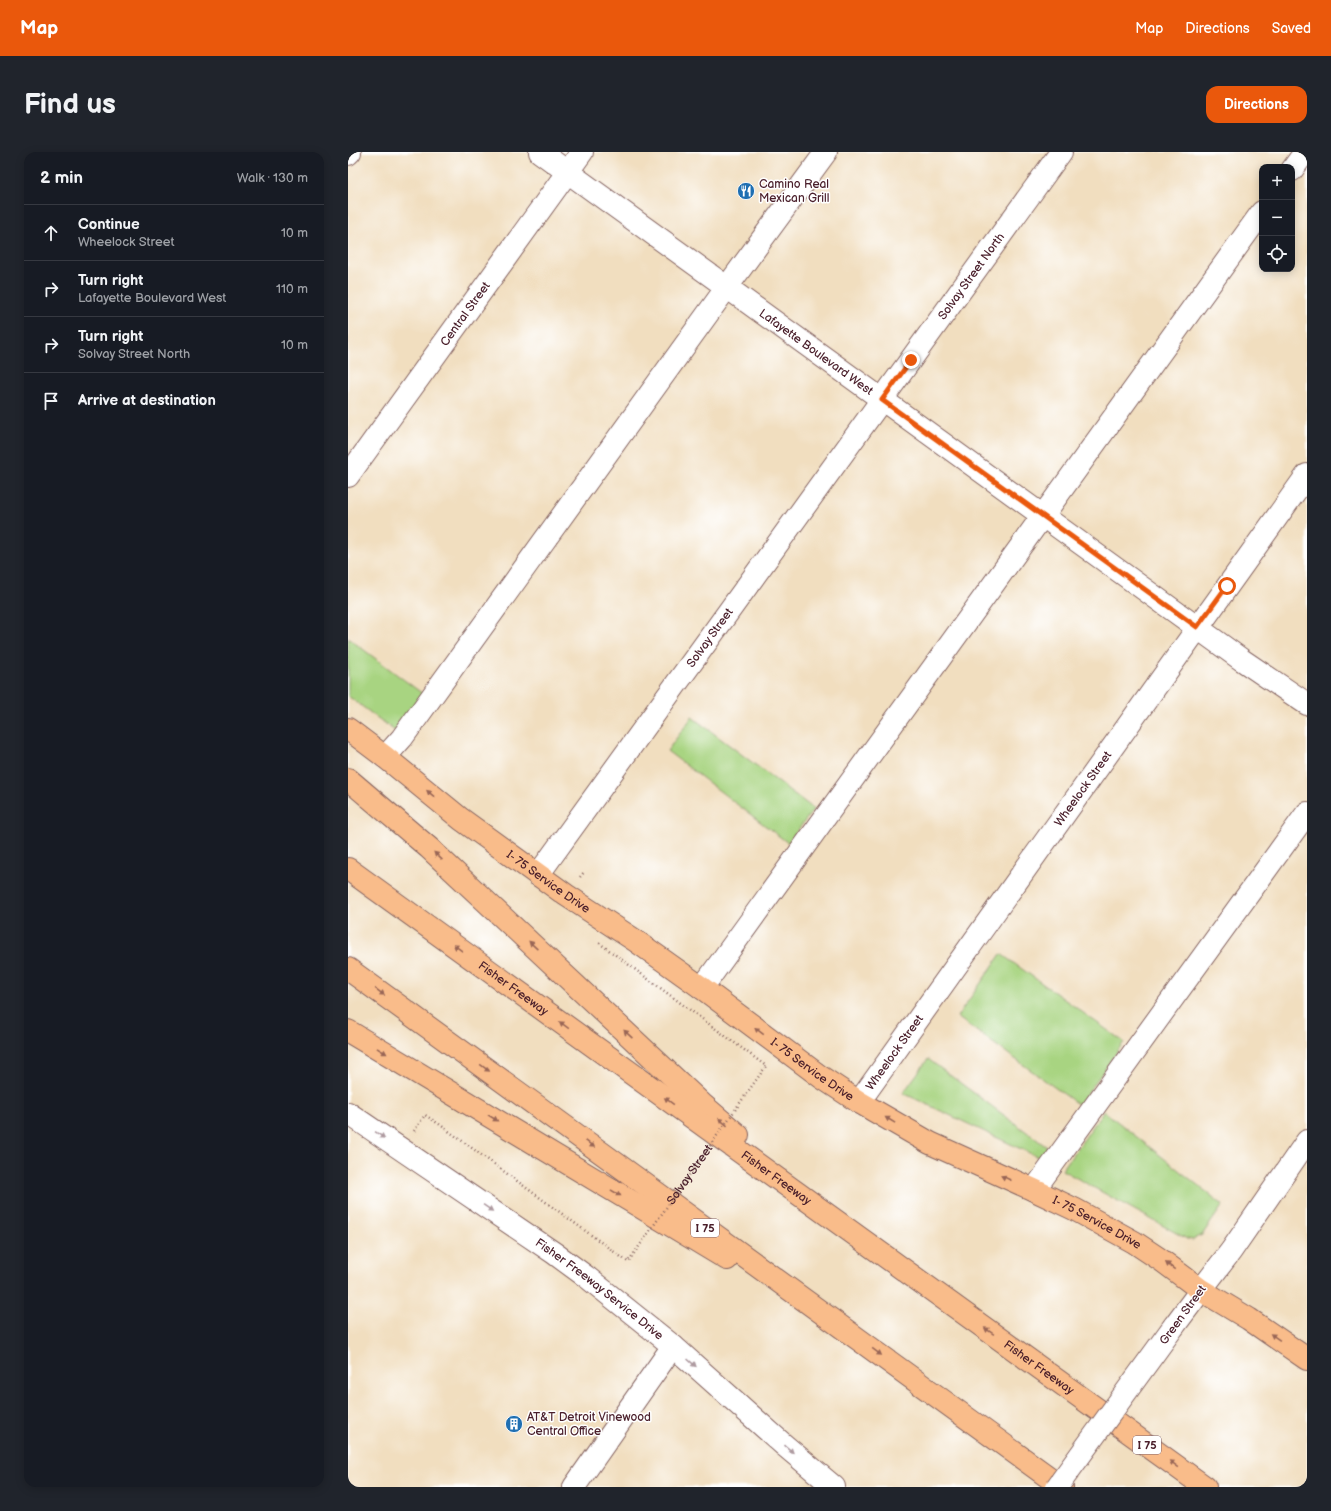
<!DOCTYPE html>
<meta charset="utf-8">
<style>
:root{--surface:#171b24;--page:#20242c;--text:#f1f3f6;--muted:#9ea1a6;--line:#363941;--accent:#ea580c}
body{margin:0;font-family:"Balsamiq Sans",sans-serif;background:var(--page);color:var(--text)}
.controls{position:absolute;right:12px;top:12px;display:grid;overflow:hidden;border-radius:8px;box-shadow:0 2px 10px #0003}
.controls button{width:36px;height:36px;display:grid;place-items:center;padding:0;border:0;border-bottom:1px solid var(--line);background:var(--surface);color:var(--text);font:20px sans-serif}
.stop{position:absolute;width:12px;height:12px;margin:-9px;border:3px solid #ea580c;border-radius:50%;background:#fff}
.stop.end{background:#ea580c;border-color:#fff;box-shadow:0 1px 4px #0008}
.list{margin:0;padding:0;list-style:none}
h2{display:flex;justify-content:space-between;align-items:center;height:52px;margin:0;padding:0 16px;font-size:17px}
h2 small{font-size:13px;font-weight:400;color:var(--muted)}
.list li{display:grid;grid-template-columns:26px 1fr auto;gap:12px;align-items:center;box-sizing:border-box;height:56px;padding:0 16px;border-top:1px solid var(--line)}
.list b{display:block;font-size:15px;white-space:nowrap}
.list p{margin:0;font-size:13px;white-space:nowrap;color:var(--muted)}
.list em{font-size:13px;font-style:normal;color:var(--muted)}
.icon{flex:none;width:22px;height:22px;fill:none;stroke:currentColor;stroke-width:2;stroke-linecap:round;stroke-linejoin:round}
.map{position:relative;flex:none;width:959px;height:1335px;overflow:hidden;border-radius:12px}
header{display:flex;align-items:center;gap:24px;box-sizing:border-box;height:56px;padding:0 20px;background:var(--accent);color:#fff}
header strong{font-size:19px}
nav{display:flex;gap:22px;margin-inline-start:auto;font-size:14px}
.intro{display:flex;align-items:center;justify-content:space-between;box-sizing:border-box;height:96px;padding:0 24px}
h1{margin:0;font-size:28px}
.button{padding:10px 18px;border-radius:12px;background:var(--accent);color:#fff;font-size:14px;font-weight:700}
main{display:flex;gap:24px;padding:0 24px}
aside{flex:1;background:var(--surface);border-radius:12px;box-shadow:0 2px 10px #0003}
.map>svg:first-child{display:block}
.green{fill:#a8d481;stroke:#797a56}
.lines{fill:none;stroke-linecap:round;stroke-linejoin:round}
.minor-casing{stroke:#84625f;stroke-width:24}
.major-casing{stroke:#84625f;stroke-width:24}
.highway-casing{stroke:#84625f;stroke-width:24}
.path{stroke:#84625f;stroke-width:2.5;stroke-dasharray:1 3;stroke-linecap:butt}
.minor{stroke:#fff;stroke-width:22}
.major{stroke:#f9bc8a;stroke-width:22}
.highway{stroke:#f9bc8a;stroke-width:22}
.minor-bridge-casing{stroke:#84625f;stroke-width:24;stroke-linecap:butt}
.path-bridge{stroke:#84625f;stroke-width:2.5;stroke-dasharray:1 3;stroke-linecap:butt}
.minor-bridge{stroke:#fff;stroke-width:22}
.oneway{fill:#996656}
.oneway2{fill:#ae9aa0}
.route{stroke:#ea580c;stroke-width:5}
.labels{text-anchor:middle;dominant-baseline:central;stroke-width:3;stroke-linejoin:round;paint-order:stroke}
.shield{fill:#fff;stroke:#80626b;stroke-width:1}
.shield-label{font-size:11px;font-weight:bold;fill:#4a1f2b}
.poi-label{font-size:12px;fill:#4a1f2b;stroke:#fff;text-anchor:start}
.street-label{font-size:12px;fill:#4a1f2b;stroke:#fff}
</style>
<header>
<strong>Map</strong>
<nav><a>Map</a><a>Directions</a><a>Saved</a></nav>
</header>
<div class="intro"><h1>Find us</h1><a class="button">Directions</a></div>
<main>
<aside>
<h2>2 min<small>Walk · 130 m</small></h2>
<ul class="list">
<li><svg class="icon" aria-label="ahead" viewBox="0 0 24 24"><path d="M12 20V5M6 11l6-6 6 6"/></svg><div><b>Continue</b><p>Wheelock Street</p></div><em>10 m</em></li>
<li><svg class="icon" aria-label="right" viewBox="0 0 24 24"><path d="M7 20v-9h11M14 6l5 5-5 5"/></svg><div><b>Turn right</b><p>Lafayette Boulevard West</p></div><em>110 m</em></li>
<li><svg class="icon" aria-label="right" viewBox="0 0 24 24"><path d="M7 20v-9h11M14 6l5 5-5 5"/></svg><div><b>Turn right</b><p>Solvay Street North</p></div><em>10 m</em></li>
<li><svg class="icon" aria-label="arrive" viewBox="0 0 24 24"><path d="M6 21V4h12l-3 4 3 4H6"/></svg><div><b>Arrive at destination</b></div></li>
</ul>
</aside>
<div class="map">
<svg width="959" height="1335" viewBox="0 0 959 1335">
<rect width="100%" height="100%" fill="#fff"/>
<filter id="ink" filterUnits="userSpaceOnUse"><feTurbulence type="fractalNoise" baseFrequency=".025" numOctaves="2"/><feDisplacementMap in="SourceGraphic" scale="8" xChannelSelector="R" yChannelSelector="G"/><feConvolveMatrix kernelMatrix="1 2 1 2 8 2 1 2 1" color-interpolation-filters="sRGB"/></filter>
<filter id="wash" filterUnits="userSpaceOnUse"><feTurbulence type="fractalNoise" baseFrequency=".012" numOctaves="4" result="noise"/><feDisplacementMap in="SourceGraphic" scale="16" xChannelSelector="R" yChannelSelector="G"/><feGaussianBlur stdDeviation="0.9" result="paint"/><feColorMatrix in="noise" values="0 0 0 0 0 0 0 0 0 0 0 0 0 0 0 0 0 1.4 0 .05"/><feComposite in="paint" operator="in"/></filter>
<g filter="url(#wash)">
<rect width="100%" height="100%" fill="#f1debf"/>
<!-- green -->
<g class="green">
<polygon points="0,486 75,542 47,579 0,544"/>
<polygon points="344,565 466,657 440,691 319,599"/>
<polygon points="653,802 776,890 731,953 609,865"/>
<polygon points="580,907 699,995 692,1006 555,941"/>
<polygon points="756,959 875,1053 854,1083 845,1088 839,1087 714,1018"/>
</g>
</g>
<g filter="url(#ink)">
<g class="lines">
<defs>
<g id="minor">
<path id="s1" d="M 192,0 L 695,364 L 894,508 L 959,552"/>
<polyline points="0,2 2,0"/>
<polyline points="944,18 957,0"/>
<path id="s2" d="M 0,324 L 234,0"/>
<polyline points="37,605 54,586 379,135 478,0"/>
<path id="s3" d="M 190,723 L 713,0"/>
<polyline points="354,836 914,60"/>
<path id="s4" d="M 511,950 L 959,323"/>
<path id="s5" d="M 0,961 L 206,1101 L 240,1126 L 325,1194 L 436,1293 L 486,1335"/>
<polyline points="686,1038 959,661"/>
<polyline points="826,1174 853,1138 883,1099 959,989"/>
<polyline points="226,1335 325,1194"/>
</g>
<g id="major">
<path id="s6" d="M 0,577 L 37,605 L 113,667 L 218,743 L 288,789 L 354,836 L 473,925 L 511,950 L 582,991 L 686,1038 L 726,1057 L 786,1090 L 813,1108 L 853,1138 L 901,1167 L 959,1207"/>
</g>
<g id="highway">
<polyline points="0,627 81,696 354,952 390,983"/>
<path id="s7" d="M 0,717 L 857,1335"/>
<polyline points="0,817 714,1335"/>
<polyline points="0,879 379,1107"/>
</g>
</defs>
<!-- minor casing -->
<use href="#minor" class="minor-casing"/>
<!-- major casing -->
<use href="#major" class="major-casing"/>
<!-- highway casing -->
<use href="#highway" class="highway-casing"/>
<!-- path -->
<g class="path">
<polyline points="232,725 237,719"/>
<polyline points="66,979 77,963 91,972"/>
</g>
<!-- minor -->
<use href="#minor" class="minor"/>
<!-- major -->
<use href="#major" class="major"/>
<!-- highway -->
<use href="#highway" class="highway"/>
<defs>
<polyline id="minor-bridge" points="709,1335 826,1174"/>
</defs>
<!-- minor-bridge casing -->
<use href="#minor-bridge" class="minor-bridge-casing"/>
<!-- path-bridge -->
<path class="path-bridge" id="s8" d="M 91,972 L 280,1110 L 418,914 L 250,790"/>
<!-- minor-bridge -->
<use href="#minor-bridge" class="minor-bridge"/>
</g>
<!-- one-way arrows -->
<defs><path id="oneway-solid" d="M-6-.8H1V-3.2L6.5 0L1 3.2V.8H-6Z"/></defs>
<g class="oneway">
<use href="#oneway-solid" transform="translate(83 642) rotate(-140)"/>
<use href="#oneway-solid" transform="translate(90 704) rotate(-137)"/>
<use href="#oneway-solid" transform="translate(185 793) rotate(-137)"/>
<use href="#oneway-solid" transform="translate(110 796) rotate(-144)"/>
<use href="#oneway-solid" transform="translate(32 840) rotate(36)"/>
<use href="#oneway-solid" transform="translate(216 873) rotate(-144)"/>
<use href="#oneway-solid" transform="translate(411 879) rotate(-143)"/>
<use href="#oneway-solid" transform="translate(280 882) rotate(-137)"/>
<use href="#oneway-solid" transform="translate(34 899) rotate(31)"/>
<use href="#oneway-solid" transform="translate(137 916) rotate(36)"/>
<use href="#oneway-solid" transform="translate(321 949) rotate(-144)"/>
<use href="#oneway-solid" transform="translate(145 966) rotate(32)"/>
<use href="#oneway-solid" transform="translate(542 968) rotate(-149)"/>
<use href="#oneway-solid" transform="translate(375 970) rotate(-140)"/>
<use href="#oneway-solid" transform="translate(242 992) rotate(36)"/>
<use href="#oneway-solid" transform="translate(658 1026) rotate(-156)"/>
<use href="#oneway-solid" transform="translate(268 1041) rotate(31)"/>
<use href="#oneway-solid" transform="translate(822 1114) rotate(-143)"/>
<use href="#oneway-solid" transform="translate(641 1179) rotate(-145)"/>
<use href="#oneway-solid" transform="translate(927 1185) rotate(-145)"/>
<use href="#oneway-solid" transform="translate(529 1200) rotate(36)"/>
<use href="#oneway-solid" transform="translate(826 1312) rotate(-144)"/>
</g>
<g class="oneway2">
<use href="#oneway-solid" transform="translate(32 983) rotate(34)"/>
<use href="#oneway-solid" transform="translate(140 1056) rotate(34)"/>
<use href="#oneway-solid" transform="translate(344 1211) rotate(42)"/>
<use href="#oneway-solid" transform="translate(441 1297) rotate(41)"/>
</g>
</g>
<g class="lines" filter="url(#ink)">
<!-- route -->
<polyline class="route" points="563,208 534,248 849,475 879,434"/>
</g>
<!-- icons -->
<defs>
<symbol id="restaurant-disc" viewBox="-11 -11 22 22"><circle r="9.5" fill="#1f6fb2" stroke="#fff"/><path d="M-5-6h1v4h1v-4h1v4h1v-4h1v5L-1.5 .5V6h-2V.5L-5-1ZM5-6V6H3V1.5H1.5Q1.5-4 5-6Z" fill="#fff"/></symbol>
<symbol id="building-disc" viewBox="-11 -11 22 22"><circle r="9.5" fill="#1f6fb2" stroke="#fff"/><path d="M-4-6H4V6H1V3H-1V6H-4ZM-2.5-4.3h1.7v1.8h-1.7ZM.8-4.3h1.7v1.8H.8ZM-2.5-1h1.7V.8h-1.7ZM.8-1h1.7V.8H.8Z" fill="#fff"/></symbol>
</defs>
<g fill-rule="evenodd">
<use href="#restaurant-disc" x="388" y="29" width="20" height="20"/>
<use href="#building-disc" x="156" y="1262" width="20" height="20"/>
</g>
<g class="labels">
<!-- shield labels -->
<g class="shield">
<rect x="343" y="1067" width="28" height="18" rx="3"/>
<rect x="785" y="1284" width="28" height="18" rx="3"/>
</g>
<g class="shield-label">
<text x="357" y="1076">I 75</text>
<text x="799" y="1293">I 75</text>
</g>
<!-- poi labels -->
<g class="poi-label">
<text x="411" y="32">Camino Real<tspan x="411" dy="14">Mexican Grill</tspan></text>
<text x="179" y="1265">AT&amp;T Detroit Vinewood<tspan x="179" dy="14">Central Office</tspan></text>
</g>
<!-- street labels -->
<g class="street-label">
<text stroke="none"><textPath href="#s3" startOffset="739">Solvay Street North</textPath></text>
<text stroke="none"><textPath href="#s2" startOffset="200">Central Street</textPath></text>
<text stroke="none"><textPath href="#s1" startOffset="341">Lafayette Boulevard West</textPath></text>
<text stroke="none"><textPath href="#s3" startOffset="293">Solvay Street</textPath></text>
<text stroke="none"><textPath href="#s4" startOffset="385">Wheelock Street</textPath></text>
<text stroke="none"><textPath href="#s6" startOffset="252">I- 75 Service Drive</textPath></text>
<text stroke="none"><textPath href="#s7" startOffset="204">Fisher Freeway</textPath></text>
<text stroke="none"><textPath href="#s4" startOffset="61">Wheelock Street</textPath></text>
<text stroke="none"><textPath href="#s6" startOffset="576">I- 75 Service Drive</textPath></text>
<text stroke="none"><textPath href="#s8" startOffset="341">Solvay Street</textPath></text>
<text stroke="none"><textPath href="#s7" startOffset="528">Fisher Freeway</textPath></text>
<text stroke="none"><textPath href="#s6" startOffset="900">I- 75 Service Drive</textPath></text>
<text stroke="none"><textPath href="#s5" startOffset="307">Fisher Freeway Service Drive</textPath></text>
<text transform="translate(835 1163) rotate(-54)">Green Street</text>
<text stroke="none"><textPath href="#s7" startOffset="852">Fisher Freeway</textPath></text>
</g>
</g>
</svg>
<div class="controls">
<button>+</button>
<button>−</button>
<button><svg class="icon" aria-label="locate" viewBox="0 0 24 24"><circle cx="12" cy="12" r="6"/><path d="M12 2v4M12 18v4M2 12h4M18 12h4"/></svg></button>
</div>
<div class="stop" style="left:879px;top:434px"></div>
<div class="stop end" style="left:563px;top:208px"></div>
</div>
</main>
